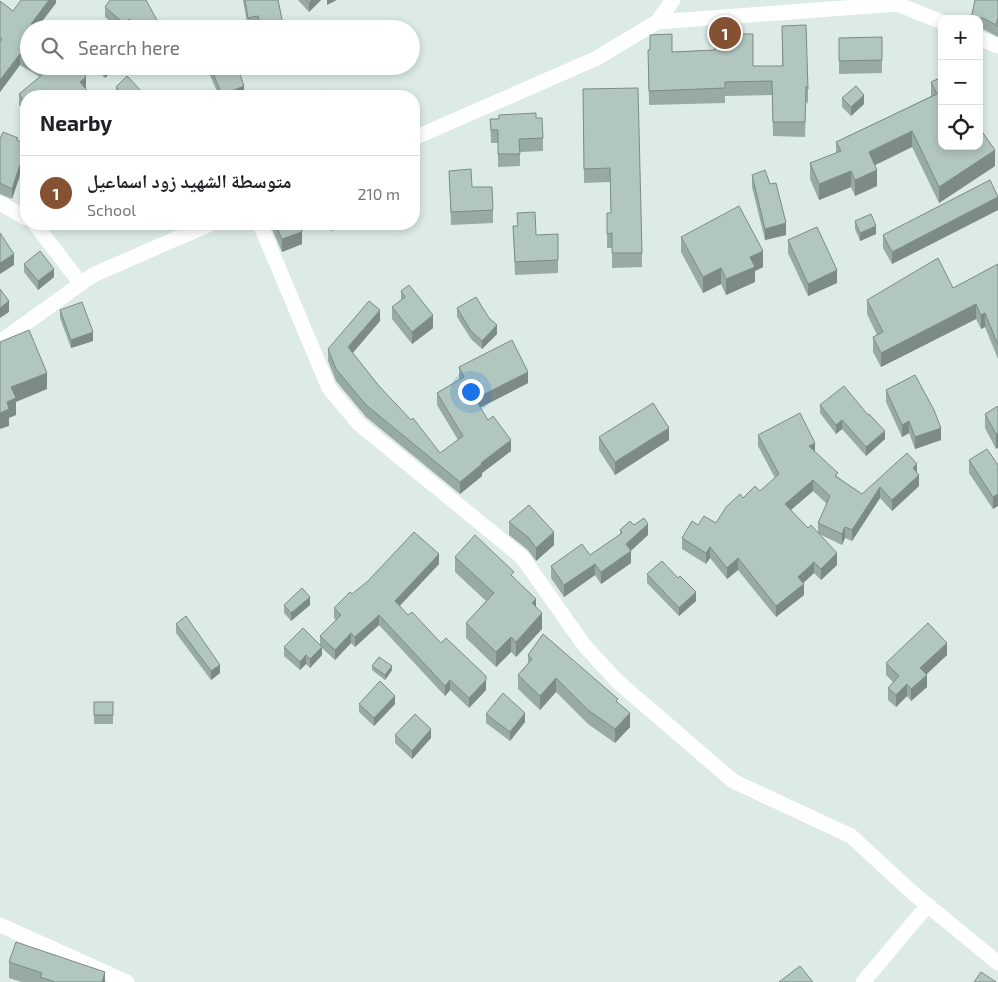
<!DOCTYPE html>
<meta charset="utf-8">
<style>
:root{--surface:#fff;--page:#f6f6f6;--text:#202124;--muted:#757577;--line:#e0e0e0;--accent:#845133}
body{margin:0;font-family:"Exo 2","Noto Naskh Arabic",sans-serif;background:var(--page);color:var(--text)}
.controls{position:absolute;right:15px;top:15px;display:grid;overflow:hidden;border-radius:10px;box-shadow:0 2px 8px #0003}
.controls button{width:45px;height:45px;display:grid;place-items:center;padding:0;border:0;border-bottom:1px solid var(--line);background:var(--surface);color:var(--text);font:25px sans-serif}
.you{position:absolute;left:470px;top:391px;width:18px;height:18px;margin:-12px;border:4px solid #fff;border-radius:50%;background:#1a73e8;box-shadow:0 0 0 8px #1a73e833}
.badge{display:grid;place-items:center;width:32px;height:32px;border-radius:50%;background:var(--accent);color:#fff;font-size:16px;font-weight:700}
.pin{position:absolute;translate:-50% -50%;border:2px solid #fff;box-shadow:0 1px 5px #0006}
.list{margin:0;padding:0;list-style:none}
h2{display:flex;justify-content:space-between;align-items:center;height:65px;margin:0;padding:0 20px;font-size:21px}
h2 small{font-size:16px;font-weight:400;color:var(--muted)}
.list li{display:grid;grid-template-columns:32px 1fr auto;gap:15px;align-items:center;box-sizing:border-box;height:75px;padding:0 20px;border-top:1px solid var(--line)}
.list b{display:block;font-size:19px;white-space:nowrap}
.list p{margin:0;font-size:16px;white-space:nowrap;color:var(--muted)}
.list em{font-size:16px;font-style:normal;color:var(--muted)}
.icon{flex:none;width:28px;height:28px;fill:none;stroke:currentColor;stroke-width:2;stroke-linecap:round;stroke-linejoin:round}
.map{position:relative;flex:none;width:998px;height:982px;overflow:hidden}
.search{position:absolute;background:var(--surface);box-shadow:0 2px 8px #0003;left:20px;top:20px;width:400px;height:55px;display:flex;align-items:center;gap:12px;box-sizing:border-box;padding:0 18px;border-radius:28px;color:var(--muted);font-size:19px}
.panel{position:absolute;background:var(--surface);box-shadow:0 2px 8px #0003;left:20px;top:90px;width:400px;height:140px;border-radius:20px}
.map>svg:first-child{display:block}
.lines{fill:none;stroke-linecap:round;stroke-linejoin:round}
.street{stroke:#fff;stroke-width:15}
.wall{fill:#98aaa4;fill-rule:evenodd}
.shaded-wall{fill:#7c8b86}
.building{fill:#b1c6bf;stroke:#7c8b86}
</style>
<div class="map">
<svg width="998" height="982" viewBox="0 0 998 982">
<rect width="100%" height="100%" fill="#dcebe6"/>
<g class="lines">
<!-- street -->
<g class="street">
<polyline points="894,0 897,4 942,22"/>
<polyline points="657,22 897,4"/>
<polyline points="979,38 998,46"/>
<polyline points="414,138 595,59 657,22 673,0"/>
<polyline points="0,203 26,218"/>
<polyline points="35,224 81,284"/>
<polyline points="260,224 329,388 359,424 522,557 584,645 617,681 733,781 851,836 915,895 998,963"/>
<polyline points="0,342 93,275 210,224"/>
<polyline points="0,925 127,982"/>
<polyline points="863,982 928,905"/>
</g>
</g>
<!-- wall -->
<g class="wall">
<polygon points="56,0 56,3 37,28 29,29 29,66 78,66 86,89 26,96 26,114 19,105 19,94 40,77 20,65 0,92 0,1 13,11"/>
<polygon points="243,0 278,0 284,29 259,29 258,26 248,28"/>
<polygon points="298,0 321,0 309,12"/>
<polygon points="998,0 998,37 983,29 979,29 979,19 971,19"/>
<polygon points="105,7 158,22 166,29 119,29 105,17"/>
<polygon points="782,26 808,89 808,104 806,101 805,137 773,136 772,95 725,96 725,103 649,105 648,50 672,52 715,50 728,34 753,66 782,66"/>
<polygon points="882,37 882,73 839,74 839,38"/>
<polygon points="95,66 116,66 105,78 95,69"/>
<polygon points="206,66 242,66 238,69 244,95 241,96 219,96"/>
<polygon points="931,82 995,166 939,203 912,147 875,165 877,186 855,196 851,187 819,200 810,179 810,163 836,153 836,142 931,96"/>
<polygon points="116,87 146,96 116,96"/>
<polygon points="583,89 642,253 642,267 612,268 612,248 607,248 607,213 611,213 610,182 584,183"/>
<polygon points="842,98 864,104 851,116 842,107"/>
<polygon points="536,118 543,138 543,151 520,152 520,166 498,167 498,143 491,143 490,119"/>
<polygon points="0,139 18,141 26,146 26,182 20,175 12,199 0,194"/>
<polygon points="449,171 472,187 493,210 493,223 451,225"/>
<polygon points="752,175 770,184 786,235 765,240 752,187"/>
<polygon points="998,197 998,210 892,264 883,248 883,235"/>
<polygon points="855,221 876,234 860,241 855,229"/>
<polygon points="270,224 299,224 302,244 282,252"/>
<polygon points="327,224 344,224 331,231"/>
<polygon points="513,226 536,235 558,260 558,273 515,275"/>
<polygon points="681,237 763,267 755,271 755,282 726,295 721,284 703,293 681,252"/>
<polygon points="788,240 837,283 808,296 788,253"/>
<polygon points="24,264 54,277 38,290 24,272"/>
<polygon points="998,264 998,359 985,327 981,329 976,319 881,367 873,352 873,337 877,335 867,314 867,300 953,288"/>
<polygon points="401,291 433,328 412,344 392,319 392,307 401,300"/>
<polygon points="457,308 497,334 482,349 471,339 457,317"/>
<polygon points="60,310 93,341 71,348 60,318"/>
<polygon points="380,321 353,353 379,386 440,453 458,440 437,405 437,393 459,380 459,367 528,383 480,408 488,420 511,451 482,473 482,476 460,494 366,417 336,381 328,361 328,349"/>
<polygon points="886,390 941,440 915,449 909,433 902,437 886,402"/>
<polygon points="820,405 885,439 866,456 842,429 836,434 820,413"/>
<polygon points="998,406 996,449 985,428 985,414"/>
<path d="M 758,435 L 815,452 L 838,477 L 862,494 L 917,473 L 919,486 L 892,511 L 880,498 L 852,541 L 845,538 L 842,545 L 819,534 L 837,565 L 821,580 L 814,573 L 803,583 L 804,595 L 776,617 L 738,570 L 727,579 L 710,558 L 706,564 L 682,549 L 682,538 L 698,525 L 716,523 L 743,498 L 760,491 L 775,478 L 758,446 ZM 813,491 L 827,504 L 818,523 L 818,533 L 808,528 L 791,510 Z"/>
<polygon points="599,437 669,440 615,475 599,450"/>
<polygon points="969,460 998,465 993,509 969,473"/>
<polygon points="509,522 554,545 536,561 528,550 509,535"/>
<polygon points="634,525 648,535 631,551 631,563 601,584 595,575 564,597 551,578 551,566 590,555 620,535 620,530"/>
<polygon points="455,557 514,578 542,629 516,657 511,652 496,667 466,638 466,623 486,601 455,572"/>
<polygon points="439,564 399,606 408,615 441,643 486,690 469,708 450,690 445,696 379,625 355,647 351,643 335,660 322,648 322,655 310,668 306,664 300,670 284,656 284,647 320,644 320,636 336,620 334,618 334,608 352,594"/>
<polygon points="647,574 678,578 696,601 679,616 647,583"/>
<polygon points="284,605 310,605 291,621 284,613"/>
<polygon points="176,624 220,673 211,680 176,633"/>
<polygon points="528,655 618,703 630,727 615,743 588,724 556,692 540,710 518,689 518,675 528,664"/>
<polygon points="947,655 926,675 927,687 911,701 907,696 896,707 888,700 888,688 893,682 886,675 886,663"/>
<polygon points="372,666 392,670 385,680 372,670"/>
<rect x="94" y="702" width="19" height="22"/>
<polygon points="359,704 395,704 374,726 359,712"/>
<polygon points="486,714 525,722 510,741 486,723"/>
<polygon points="395,735 431,738 412,759 395,743"/>
<polygon points="9,962 105,982 22,982 9,978"/>
</g>
<!-- shaded-wall -->
<g class="shaded-wall">
<polygon points="49,0 56,0 56,3 36,29 31,24"/>
<polygon points="312,0 321,0 309,12 309,3"/>
<polygon points="327,0 337,0 327,5"/>
<polygon points="129,19 129,29 125,29 125,24"/>
<polygon points="20,54 20,65 0,92 0,80"/>
<polygon points="112,66 116,66 105,78 105,74"/>
<polygon points="86,77 86,89 80,93 80,82"/>
<polygon points="244,86 244,95 241,96 222,96 222,95"/>
<polygon points="864,95 864,104 851,116 851,107"/>
<polygon points="912,131 912,147 869,168 869,152"/>
<polygon points="995,150 995,166 939,203 939,187"/>
<polygon points="20,165 20,175 12,199 12,189"/>
<polygon points="877,170 877,186 855,196 855,180"/>
<polygon points="851,171 851,187 819,200 819,184"/>
<polygon points="998,197 998,210 892,264 892,252"/>
<polygon points="786,223 786,235 765,240 765,229"/>
<polygon points="331,224 344,224 331,231"/>
<polygon points="876,226 876,234 860,241 860,233"/>
<polygon points="302,232 302,244 282,252 282,239"/>
<polygon points="763,251 763,267 755,271 755,282 726,295 726,279 750,257"/>
<polygon points="14,254 14,265 0,274 0,263"/>
<polygon points="721,268 721,284 703,293 703,277"/>
<polygon points="54,269 54,277 38,290 38,281"/>
<polygon points="837,270 837,283 808,296 808,284"/>
<polygon points="9,301 9,312 0,318 0,308"/>
<polygon points="976,304 976,319 881,367 881,353"/>
<polygon points="380,310 380,321 348,358 348,347"/>
<polygon points="985,313 985,327 981,329 981,315"/>
<polygon points="433,315 433,328 412,344 412,332"/>
<polygon points="497,325 497,334 482,349 482,341"/>
<polygon points="93,332 93,341 71,348 71,340"/>
<polygon points="528,372 528,383 475,410 475,399"/>
<polygon points="47,373 47,389 16,402 16,415 9,418 9,426 0,429 0,413 7,402 11,387"/>
<polygon points="842,420 842,429 836,434 836,425"/>
<polygon points="909,421 909,433 902,437 902,425"/>
<polygon points="669,428 669,440 615,475 615,462"/>
<polygon points="941,428 941,440 915,449 915,437"/>
<polygon points="885,431 885,439 866,456 866,447"/>
<polygon points="998,433 998,448 996,449 996,434"/>
<polygon points="511,440 511,451 482,473 482,476 460,494 460,482 481,463"/>
<polygon points="815,443 815,454 809,446"/>
<polygon points="917,464 917,475 913,468"/>
<polygon points="919,475 919,486 892,511 892,500"/>
<polygon points="813,480 813,491 785,515 785,504"/>
<polygon points="880,487 880,498 852,541 852,530"/>
<polygon points="998,494 998,506 993,509 993,497"/>
<polygon points="648,524 648,535 626,555 631,551 631,563 601,584 601,572 626,544"/>
<polygon points="845,527 845,538 842,545 842,534"/>
<polygon points="554,532 554,545 536,561 536,548"/>
<polygon points="710,547 710,558 706,564 706,553"/>
<polygon points="837,553 837,565 821,580 821,569"/>
<polygon points="439,554 439,564 395,611 395,601"/>
<polygon points="738,558 738,570 727,579 727,568"/>
<polygon points="814,562 814,573 798,588 798,577"/>
<polygon points="595,564 595,575 564,597 564,585"/>
<polygon points="804,584 804,595 776,617 776,606"/>
<polygon points="696,592 696,601 679,616 679,608"/>
<polygon points="310,597 310,605 291,621 291,613"/>
<polygon points="536,599 536,615 532,603"/>
<polygon points="542,613 542,629 516,657 516,642"/>
<polygon points="379,615 379,625 355,647 355,637"/>
<polygon points="351,633 351,643 335,660 335,650"/>
<polygon points="511,637 511,652 496,667 496,652"/>
<polygon points="947,643 947,655 920,680 920,668"/>
<polygon points="322,647 322,655 310,668 310,659"/>
<polygon points="306,655 306,664 300,670 300,662"/>
<polygon points="220,665 220,673 211,680 211,671"/>
<polygon points="392,666 392,670 385,680 385,675"/>
<polygon points="927,675 927,687 911,701 911,689"/>
<polygon points="556,678 556,692 540,710 540,696"/>
<polygon points="450,680 450,690 445,696 445,686"/>
<polygon points="486,680 486,690 469,708 469,698"/>
<polygon points="907,684 907,696 896,707 896,695"/>
<polygon points="395,696 395,704 374,726 374,718"/>
<polygon points="525,713 525,722 510,741 510,732"/>
<polygon points="630,713 630,727 615,743 615,729"/>
<polygon points="431,729 431,738 412,759 412,751"/>
<polygon points="105,972 105,982 102,982"/>
</g>
<!-- building -->
<g class="building">
<polygon points="21,0 49,0 31,24 38,29 29,29 29,59 20,54 0,80 0,42 2,39 0,37 0,1 13,11"/>
<polygon points="110,0 146,0 158,22 161,20 166,29 135,29 129,19 125,24 105,7"/>
<polygon points="245,0 278,0 284,29 262,29 258,16 248,18"/>
<polygon points="306,0 312,0 309,3"/>
<polygon points="975,0 998,0 998,18 996,24 998,22 998,26 983,18 977,18 976,19 971,19"/>
<polygon points="806,25 808,89 806,86 805,122 773,122 772,81 725,82 725,88 649,91 648,50 650,50 650,35 672,34 672,52 715,50 716,27 728,27 728,34 753,34 753,66 783,66 782,26"/>
<polygon points="882,37 882,60 839,61 839,38"/>
<polygon points="41,66 78,66 86,77 80,82 92,96 26,96 26,103 19,94 48,70"/>
<polygon points="96,66 112,66 105,74"/>
<polygon points="210,66 237,66 244,86 222,95"/>
<polygon points="127,76 146,96 117,96 121,93 116,87"/>
<polygon points="942,77 942,146 979,146 979,125 983,133 995,150 939,187 912,131 869,152 877,170 855,180 851,171 819,184 810,163 841,151 836,142 937,94 931,82"/>
<polygon points="856,86 864,95 851,107 842,98"/>
<polygon points="638,88 642,253 612,253 612,233 607,234 607,213 611,213 610,168 584,169 583,89"/>
<polygon points="321,90 324,96 307,96"/>
<polygon points="349,92 352,96 342,96"/>
<polygon points="536,113 536,118 542,118 543,138 519,139 520,154 498,154 498,130 491,130 490,119 499,119 499,115"/>
<polygon points="3,132 18,138 16,139 26,146 26,172 20,165 12,189 0,183 0,139"/>
<polygon points="471,169 472,187 492,187 493,210 451,212 449,171"/>
<polygon points="765,170 770,184 776,183 786,223 765,229 752,175"/>
<polygon points="990,180 998,197 892,252 883,235"/>
<polygon points="739,206 763,251 750,257 755,267 726,279 721,268 703,277 681,237"/>
<polygon points="535,212 536,235 558,234 558,260 515,262 513,226 518,226 517,213"/>
<polygon points="871,214 876,226 860,233 855,221"/>
<polygon points="275,224 299,224 302,232 282,239"/>
<polygon points="817,227 837,270 808,284 788,240"/>
<polygon points="0,233 14,254 0,263"/>
<polygon points="40,251 54,269 38,281 24,264"/>
<polygon points="938,258 953,288 998,264 998,345 985,313 981,315 976,304 881,353 873,337 883,332 867,300"/>
<polygon points="409,285 433,315 412,332 392,307 405,297 401,291"/>
<polygon points="0,289 9,301 0,308"/>
<polygon points="476,297 489,318 497,325 482,341 471,331 457,308"/>
<polygon points="369,301 380,310 348,347 379,386 411,420 413,418 440,453 463,436 437,393 464,377 459,367 512,340 528,372 475,399 488,420 493,416 511,440 481,463 482,464 460,482 366,405 336,369 328,349"/>
<polygon points="82,302 93,332 71,340 60,310"/>
<polygon points="29,330 47,373 11,387 16,398 7,402 9,409 0,413 0,342"/>
<polygon points="915,375 934,410 941,428 915,437 909,421 902,425 886,390"/>
<polygon points="844,386 868,415 869,414 885,431 866,447 842,420 836,425 820,405"/>
<polygon points="653,403 669,428 615,462 599,437"/>
<polygon points="998,406 998,433 996,434 985,414"/>
<polygon points="800,413 815,443 809,446 838,473 835,476 862,494 907,453 917,464 913,468 919,475 892,500 880,487 852,530 845,527 842,534 818,523 830,496 813,480 785,504 808,528 811,525 837,553 821,569 814,562 798,577 804,584 776,606 738,558 727,568 710,547 706,553 682,538 692,521 698,525 704,516 716,523 726,507 740,494 743,498 755,486 760,491 779,474 758,435"/>
<polygon points="987,449 998,465 998,494 993,497 969,460"/>
<polygon points="529,505 554,532 536,548 528,537 509,522"/>
<polygon points="644,518 648,524 626,544 631,551 601,572 595,564 564,585 551,566 582,544 590,555 622,533 620,530 630,521 634,525"/>
<polygon points="414,532 439,554 395,601 408,615 412,612 441,643 446,638 486,676 486,680 469,698 450,680 445,686 379,615 355,637 351,633 335,650 320,636 341,615 334,608 350,592 352,594 368,581"/>
<polygon points="475,535 514,572 511,575 536,599 532,603 542,613 516,642 511,637 496,652 466,623 494,593 455,557"/>
<polygon points="662,561 678,578 680,576 696,592 679,608 647,574"/>
<polygon points="302,588 310,597 291,613 284,605"/>
<polygon points="186,616 220,665 211,671 176,624"/>
<polygon points="928,623 947,643 920,668 927,675 911,689 907,684 896,695 888,688 899,676 886,663"/>
<polygon points="303,628 322,647 310,659 306,655 300,662 284,647"/>
<polygon points="543,634 618,699 616,701 630,713 615,729 588,710 556,678 540,696 518,675 532,659 528,655"/>
<polygon points="379,657 392,666 385,675 372,666"/>
<polygon points="380,681 395,696 374,718 359,704"/>
<polygon points="503,693 525,713 510,732 486,714"/>
<rect x="94" y="702" width="19" height="13"/>
<polygon points="415,714 431,729 412,751 395,735"/>
<polygon points="16,942 105,972 102,982 55,982 40,977 42,973 9,962"/>
<polygon points="800,966 813,982 779,982"/>
<polygon points="981,972 996,982 974,982"/>
</g>
</svg>
<div class="controls">
<button>+</button>
<button>−</button>
<button><svg class="icon" aria-label="locate" viewBox="0 0 24 24"><circle cx="12" cy="12" r="6"/><path d="M12 2v4M12 18v4M2 12h4M18 12h4"/></svg></button>
</div>
<div class="you"></div>
<div class="pin badge" style="left:725px;top:33px">1</div>
<div class="search"><svg class="icon" aria-label="search" viewBox="0 0 24 24"><circle cx="10" cy="10" r="6"/><path d="M15 15l6 6"/></svg>Search here</div>
<section class="panel">
<h2>Nearby<small></small></h2>
<ul class="list">
<li><span class="badge">1</span><div><b>متوسطة الشهيد زود اسماعيل</b><p>School</p></div><em>210 m</em></li>
</ul>
</section>
</div>
